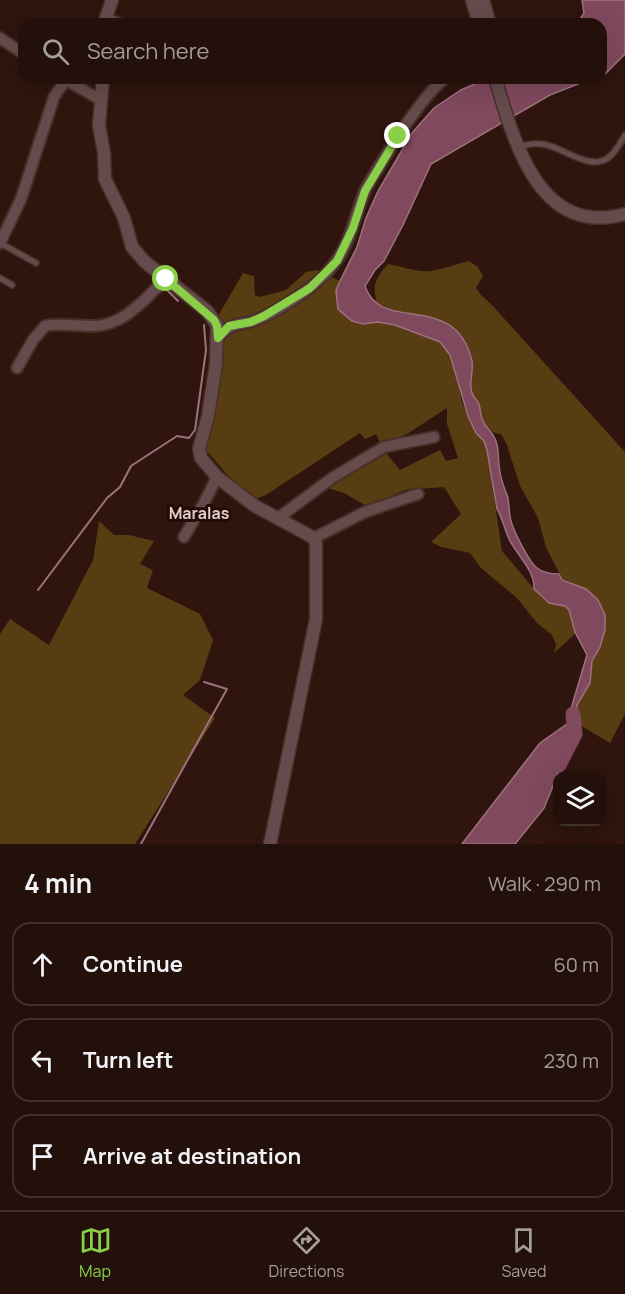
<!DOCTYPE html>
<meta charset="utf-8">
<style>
:root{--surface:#23100a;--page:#2f1e18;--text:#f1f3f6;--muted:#a39d9c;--line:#40302b;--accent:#89cf48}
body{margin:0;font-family:Manrope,sans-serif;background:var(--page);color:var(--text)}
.controls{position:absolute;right:18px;bottom:18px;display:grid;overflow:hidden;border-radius:12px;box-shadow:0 6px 24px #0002}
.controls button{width:54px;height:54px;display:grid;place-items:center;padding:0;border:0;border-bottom:2px solid var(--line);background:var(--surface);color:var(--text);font:30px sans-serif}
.stop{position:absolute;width:18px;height:18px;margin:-14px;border:4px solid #89cf48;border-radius:50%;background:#fff}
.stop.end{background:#89cf48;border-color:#fff;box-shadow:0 2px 6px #0008}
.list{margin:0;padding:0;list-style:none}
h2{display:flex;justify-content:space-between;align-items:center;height:78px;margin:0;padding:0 24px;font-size:26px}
h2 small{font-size:20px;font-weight:400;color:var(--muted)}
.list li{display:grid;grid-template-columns:39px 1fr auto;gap:18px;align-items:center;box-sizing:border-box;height:84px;margin:0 12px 12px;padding:0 12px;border:2px solid var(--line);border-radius:18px}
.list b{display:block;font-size:22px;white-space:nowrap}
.list em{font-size:20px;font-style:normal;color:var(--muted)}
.icon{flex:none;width:33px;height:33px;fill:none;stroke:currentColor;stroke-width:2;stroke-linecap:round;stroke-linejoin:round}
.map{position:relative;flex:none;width:625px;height:844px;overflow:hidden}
.search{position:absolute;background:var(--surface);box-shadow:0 6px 24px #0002;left:18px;right:18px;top:18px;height:66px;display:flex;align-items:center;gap:15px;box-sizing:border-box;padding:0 21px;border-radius:18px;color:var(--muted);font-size:22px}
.sheet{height:366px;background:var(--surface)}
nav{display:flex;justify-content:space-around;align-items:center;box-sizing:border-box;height:84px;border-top:2px solid var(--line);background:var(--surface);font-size:16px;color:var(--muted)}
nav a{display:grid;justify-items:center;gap:3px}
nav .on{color:var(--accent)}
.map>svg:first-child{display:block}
.green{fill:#583c12}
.water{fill:#80495e;stroke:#9d717e;stroke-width:1.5}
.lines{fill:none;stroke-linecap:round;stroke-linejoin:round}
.stream{stroke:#9d717e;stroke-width:2}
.river{stroke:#80495e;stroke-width:15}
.service-casing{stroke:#482f28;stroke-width:8}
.minor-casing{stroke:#482f28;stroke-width:14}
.tertiary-casing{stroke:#482f28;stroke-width:15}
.service{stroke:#654b4c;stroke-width:5}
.minor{stroke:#654b4c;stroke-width:10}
.tertiary{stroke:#654b4c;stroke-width:12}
.route{stroke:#89cf48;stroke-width:8}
.labels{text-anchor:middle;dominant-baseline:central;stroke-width:6;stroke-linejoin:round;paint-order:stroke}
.neighbourhood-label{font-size:16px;font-weight:bold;fill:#e1cec9;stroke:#240b06}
</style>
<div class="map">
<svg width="625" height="844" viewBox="0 0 625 844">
<rect width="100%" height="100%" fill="#2f150e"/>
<!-- green -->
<g class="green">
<path d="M 469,261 L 478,267 L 483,276 L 476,288 L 481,295 L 492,305 L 625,452 L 625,714 L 610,743 L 578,724 L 577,705 L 592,660 L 600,647 L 605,615 L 598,600 L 586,589 L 562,579 L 546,547 L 538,518 L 520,486 L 507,445 L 501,434 L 494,433 L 485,425 L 478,404 L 472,395 L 470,384 L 472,371 L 442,320 L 410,315 L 377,304 C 372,284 375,279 388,264 C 404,267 421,274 436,270 C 448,268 458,263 469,261 Z"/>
<polygon points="316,270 340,281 337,290 363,324 378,322 395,325 440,343 450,355 455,368 462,402 476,433 484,441 487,450 502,551 541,597 549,603 565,606 569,610 576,633 554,653 556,645 552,635 537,623 517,598 481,568 470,553 441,547 431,542 461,514 444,487 405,490 367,506 344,493 324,487 386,453 400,470 440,450 446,461 458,458 447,424 447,408 407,434 381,445 376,434 365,439 360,433 266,495 256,499 230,478 204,448 217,399 223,338 218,316 243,273 254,276 255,295 260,297 286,290 306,272"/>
<polygon points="99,521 114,535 129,535 154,541 140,564 153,570 147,588 200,614 213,640 200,680 183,695 215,718 135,844 0,844 0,634 10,619 49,645 93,560"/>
</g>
<!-- water -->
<g class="water">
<polygon points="582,0 625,0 625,54 606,73 601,75 601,24 577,24 584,13"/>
<path d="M 488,78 L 593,78 L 550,95 L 431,164 L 403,225 L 384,261 L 375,270 L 365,286 C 381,335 455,289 472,361 C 474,372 468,382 472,393 C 473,397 477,400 479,404 C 481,411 480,419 486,426 C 491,433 495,435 497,445 C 499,453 498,463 500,472 C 501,481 505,489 508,498 C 509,504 509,510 510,516 C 511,527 529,562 537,568 C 543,573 552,574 559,574 L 562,580 L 586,589 L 598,600 L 605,615 L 605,630 L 600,647 L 592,661 L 590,683 L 577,705 L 578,724 L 544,808 L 515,844 L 462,844 L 540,743 L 571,721 L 570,712 L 587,655 L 575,632 L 569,610 L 565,606 L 549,603 L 534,589 C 535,571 518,556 510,541 C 505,531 503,519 497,509 L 487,450 L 484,441 L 476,433 L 468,416 L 450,355 L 440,342 L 395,325 L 378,322 L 363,324 L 352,321 L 338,309 L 336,290 L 340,281 L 357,247 L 366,218 L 378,191 L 412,133 L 434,108 L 461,90 Z"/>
</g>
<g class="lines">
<!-- stream -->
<g class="stream">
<polyline points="163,286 178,301"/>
<polyline points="38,590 107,498 120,487 131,466 177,436 189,438 195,430 206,350 204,325"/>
<polyline points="141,844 227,689 204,682"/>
</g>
<!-- river -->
<polyline class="river" points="559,765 575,734 573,714"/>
<defs>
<g id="service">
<path d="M 517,147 C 529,144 539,142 550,146 C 567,151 591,170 608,158 C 616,152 620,143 625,135"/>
<polyline points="0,243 36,263"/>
<polyline points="0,278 12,285"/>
</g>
<g id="minor">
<polyline points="106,18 120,24"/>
<polyline points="0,38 24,54"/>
<polyline points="62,78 101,100"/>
<polyline points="0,243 21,199 54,97 65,81"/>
<path d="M 218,338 C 233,319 242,327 261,318 C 286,306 322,283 337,260 C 351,240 355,215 364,193 C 368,183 375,174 380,165 C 397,138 421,98 445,78"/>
<path d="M 17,368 L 33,340 L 45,326 C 60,323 76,326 92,326 C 125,326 144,299 166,279"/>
<polyline points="278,518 332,478 384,447 434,437"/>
<polyline points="184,537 204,503 217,477"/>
<polyline points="314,538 365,512 418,494"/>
</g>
<g id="tertiary">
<polyline points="472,0 479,24"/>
<polyline points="483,0 490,24"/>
<polyline points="104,24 112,0"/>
<polyline points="103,78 99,125 104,153 105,179 124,218 132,247 145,262 207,311 217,325 216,364 208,416 199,449 201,458 217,477 255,506 314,538 316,544 316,619 270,844"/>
<path d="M 495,78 C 514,140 538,238 625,214"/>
</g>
</defs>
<!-- service casing -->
<use href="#service" class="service-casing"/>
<!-- minor casing -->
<use href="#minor" class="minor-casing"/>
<!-- tertiary casing -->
<use href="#tertiary" class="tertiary-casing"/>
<!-- service -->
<use href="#service" class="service"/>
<!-- minor -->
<use href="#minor" class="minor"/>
<!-- tertiary -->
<use href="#tertiary" class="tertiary"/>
</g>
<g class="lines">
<!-- route -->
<polyline class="route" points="166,279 214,320 217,326 218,338 229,326 251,322 264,316 310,288 337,261 353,228 365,191 398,136"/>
</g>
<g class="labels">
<!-- neighbourhood labels -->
<g class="neighbourhood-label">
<text x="199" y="513">Maralas</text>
</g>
</g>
</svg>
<div class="controls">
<button><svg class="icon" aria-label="layers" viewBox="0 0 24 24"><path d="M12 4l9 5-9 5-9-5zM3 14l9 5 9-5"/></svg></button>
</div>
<div class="stop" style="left:166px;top:279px"></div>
<div class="stop end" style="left:398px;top:136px"></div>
<div class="search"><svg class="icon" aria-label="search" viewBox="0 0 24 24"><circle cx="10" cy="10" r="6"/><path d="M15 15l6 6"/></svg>Search here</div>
</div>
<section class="sheet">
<h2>4 min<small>Walk · 290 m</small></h2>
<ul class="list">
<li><svg class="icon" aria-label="ahead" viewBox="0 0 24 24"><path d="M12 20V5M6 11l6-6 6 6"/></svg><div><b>Continue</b></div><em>60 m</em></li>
<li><svg class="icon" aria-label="left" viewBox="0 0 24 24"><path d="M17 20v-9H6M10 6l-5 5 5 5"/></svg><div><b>Turn left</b></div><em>230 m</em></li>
<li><svg class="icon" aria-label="arrive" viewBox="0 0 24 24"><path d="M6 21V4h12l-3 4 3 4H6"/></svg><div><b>Arrive at destination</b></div></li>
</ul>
</section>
<nav>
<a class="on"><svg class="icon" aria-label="map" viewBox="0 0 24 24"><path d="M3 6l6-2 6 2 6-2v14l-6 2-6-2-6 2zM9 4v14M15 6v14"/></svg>Map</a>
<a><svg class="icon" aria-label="directions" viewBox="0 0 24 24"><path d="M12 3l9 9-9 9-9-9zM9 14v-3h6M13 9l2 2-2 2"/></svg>Directions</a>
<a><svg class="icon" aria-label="saved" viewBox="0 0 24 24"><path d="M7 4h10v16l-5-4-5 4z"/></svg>Saved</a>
</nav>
